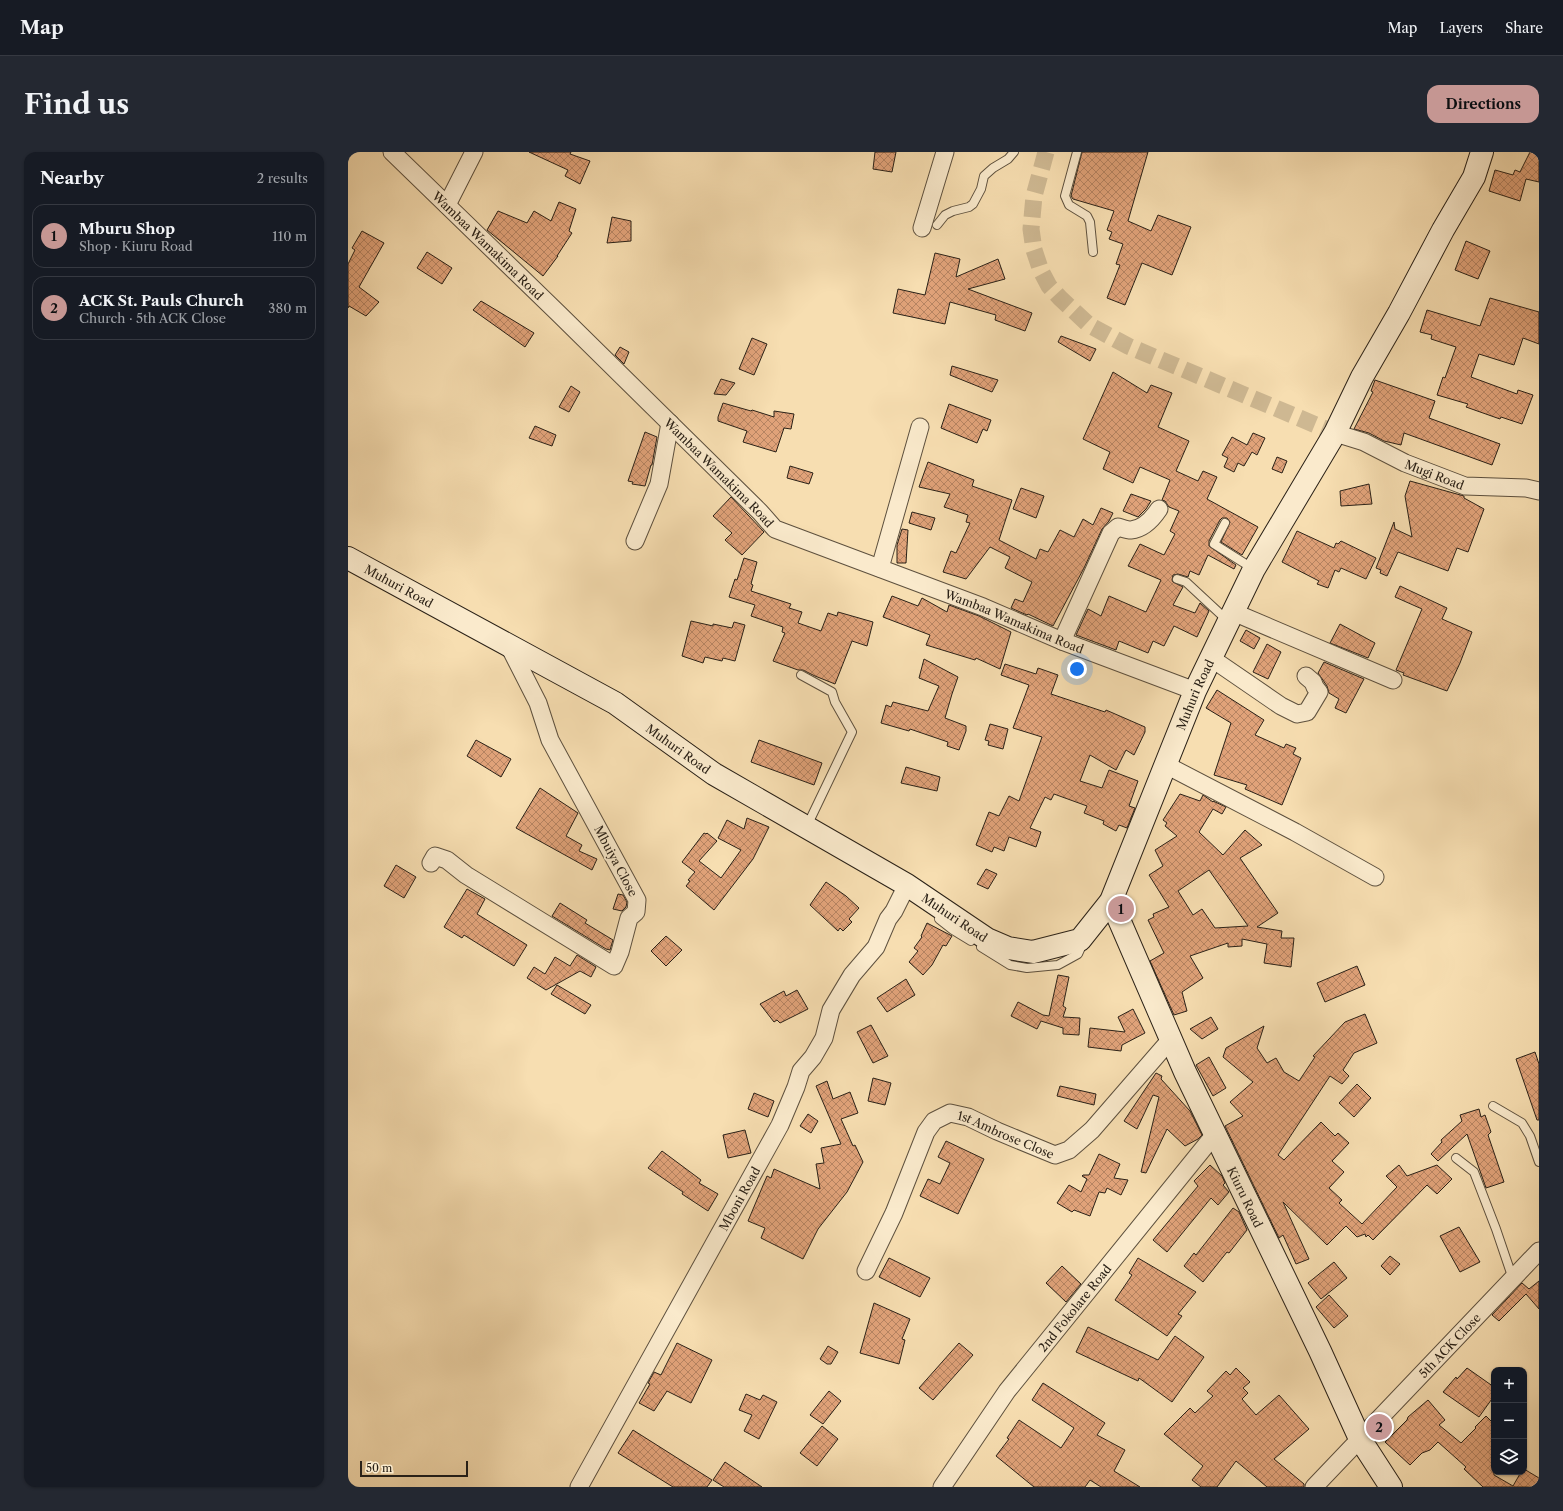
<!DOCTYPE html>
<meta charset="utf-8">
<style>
:root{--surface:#171b24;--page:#242831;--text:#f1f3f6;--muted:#9ea1a6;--line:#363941;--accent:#c59692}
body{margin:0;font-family:"Libre Caslon Text",serif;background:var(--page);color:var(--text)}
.controls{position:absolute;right:12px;bottom:12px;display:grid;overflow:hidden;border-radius:8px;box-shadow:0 1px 3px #0004}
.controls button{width:36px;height:36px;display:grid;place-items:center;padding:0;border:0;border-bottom:1px solid var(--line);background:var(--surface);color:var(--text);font:20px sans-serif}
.scale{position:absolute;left:12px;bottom:10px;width:108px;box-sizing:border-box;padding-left:4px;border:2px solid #2a2117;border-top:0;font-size:11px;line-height:14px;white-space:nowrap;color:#2a2117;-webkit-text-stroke:3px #faeacc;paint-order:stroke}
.you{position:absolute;left:729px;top:517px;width:14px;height:14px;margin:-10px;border:3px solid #fff;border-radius:50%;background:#1a73e8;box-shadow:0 0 0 6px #1a73e833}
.badge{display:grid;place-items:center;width:26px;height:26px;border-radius:50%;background:var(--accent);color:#111;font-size:13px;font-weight:700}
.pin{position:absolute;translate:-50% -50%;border:2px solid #fff;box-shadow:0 1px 4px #0006}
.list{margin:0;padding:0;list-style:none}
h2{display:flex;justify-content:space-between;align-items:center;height:52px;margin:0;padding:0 16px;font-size:17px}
h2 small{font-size:13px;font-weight:400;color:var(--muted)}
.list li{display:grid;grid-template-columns:26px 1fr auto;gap:12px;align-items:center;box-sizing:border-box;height:64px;margin:0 8px 8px;padding:0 8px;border:1px solid var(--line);border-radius:12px}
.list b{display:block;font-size:15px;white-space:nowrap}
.list p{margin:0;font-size:13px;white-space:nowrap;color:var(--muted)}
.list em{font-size:13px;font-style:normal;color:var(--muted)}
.icon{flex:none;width:22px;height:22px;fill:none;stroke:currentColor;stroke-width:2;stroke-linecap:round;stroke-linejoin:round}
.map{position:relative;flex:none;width:1191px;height:1335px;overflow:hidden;border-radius:12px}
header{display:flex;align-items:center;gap:24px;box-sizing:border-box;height:56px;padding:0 20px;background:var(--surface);border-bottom:1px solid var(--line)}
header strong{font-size:19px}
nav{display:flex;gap:22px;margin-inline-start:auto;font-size:14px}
.intro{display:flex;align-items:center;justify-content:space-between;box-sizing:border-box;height:96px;padding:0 24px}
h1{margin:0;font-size:28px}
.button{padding:10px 18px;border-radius:12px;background:var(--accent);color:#111;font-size:14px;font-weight:700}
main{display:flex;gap:24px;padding:0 24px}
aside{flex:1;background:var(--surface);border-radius:12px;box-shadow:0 1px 3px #0004}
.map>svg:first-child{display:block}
.building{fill:url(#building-cross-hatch);stroke:#2a2117;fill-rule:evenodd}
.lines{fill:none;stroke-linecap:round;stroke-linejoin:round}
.street-tunnel{stroke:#ceb892;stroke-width:17;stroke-dasharray:17 8;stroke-linecap:butt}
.lane-casing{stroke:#5d503e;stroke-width:10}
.street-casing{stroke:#5d503e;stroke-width:19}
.secondary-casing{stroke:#2a2117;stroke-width:24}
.lane{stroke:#faeacc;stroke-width:8}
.street{stroke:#faeacc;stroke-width:17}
.secondary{stroke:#faeacc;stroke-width:22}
.labels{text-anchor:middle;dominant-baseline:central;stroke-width:4;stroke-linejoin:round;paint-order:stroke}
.street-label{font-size:12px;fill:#2a2117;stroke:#faeacc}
</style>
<header>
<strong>Map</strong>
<nav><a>Map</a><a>Layers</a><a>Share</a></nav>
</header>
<div class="intro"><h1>Find us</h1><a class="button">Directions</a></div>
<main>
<aside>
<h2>Nearby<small>2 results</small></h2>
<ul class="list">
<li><span class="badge">1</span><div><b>Mburu Shop</b><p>Shop · Kiuru Road</p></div><em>110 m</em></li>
<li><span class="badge">2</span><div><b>ACK St. Pauls Church</b><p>Church · 5th ACK Close</p></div><em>380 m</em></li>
</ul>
</aside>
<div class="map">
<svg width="1191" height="1335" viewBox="0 0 1191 1335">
<defs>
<pattern id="building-cross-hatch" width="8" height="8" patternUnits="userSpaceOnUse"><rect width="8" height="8" fill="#e0a279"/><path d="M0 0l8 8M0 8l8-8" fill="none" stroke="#b68462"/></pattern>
</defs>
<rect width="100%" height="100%" fill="#f7deb1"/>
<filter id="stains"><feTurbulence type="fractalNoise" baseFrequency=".005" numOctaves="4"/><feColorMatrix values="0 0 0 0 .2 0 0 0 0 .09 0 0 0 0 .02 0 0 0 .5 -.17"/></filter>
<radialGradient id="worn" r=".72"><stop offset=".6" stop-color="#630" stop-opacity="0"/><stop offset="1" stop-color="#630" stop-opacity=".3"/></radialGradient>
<!-- building -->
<g class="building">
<polygon points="181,0 223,0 222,2 242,9 232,32 217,24 220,18"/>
<polygon points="527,0 548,0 544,20 525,17"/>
<polygon points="734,0 800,0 780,69 803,79 810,63 843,75 824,123 794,111 777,153 759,146 772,113 768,112 775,92 761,87 764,80 759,78 766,59 725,47 723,44"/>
<polygon points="1182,0 1191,0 1191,30 1178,27 1172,49 1141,39 1147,18 1165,23 1167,18 1172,20"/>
<polygon points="211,50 228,57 221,79 224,81 209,104 210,104 195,124 139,78 150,59 179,71 186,59 203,69"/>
<polygon points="264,65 283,69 283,89 259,91"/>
<polygon points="14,79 36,91 11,135 31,150 18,164 1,154 0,156 0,112 7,98 4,96"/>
<polygon points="1118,89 1142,99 1130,127 1107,118"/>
<polygon points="79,100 104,116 94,132 69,116"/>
<polygon points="587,101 612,107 608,125 650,107 657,127 620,137 684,161 677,179 647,168 648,163 602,150 597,172 545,161 550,137 577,143"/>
<polygon points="1142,146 1191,160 1191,192 1175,186 1166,213 1131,202 1123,225 1169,242 1170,238 1185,243 1174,272 1153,265 1152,267 1118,255 1120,252 1089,243 1095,225 1097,226 1108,195 1083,187 1084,183 1072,180 1079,158 1132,174"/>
<polygon points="133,149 186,181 177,195 125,158"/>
<polygon points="713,184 748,197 742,209 710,190"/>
<polygon points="404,186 419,192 406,223 391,217"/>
<polygon points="272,195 281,200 276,212 267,203"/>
<polygon points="604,214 650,228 644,240 602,223"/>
<polygon points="765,220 799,241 803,233 824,241 810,275 841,289 828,319 850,329 855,319 869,325 859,347 910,375 894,403 873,390 882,370 879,366 874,366 872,368 861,389 861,394 888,413 886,417 860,403 851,423 842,419 840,425 830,422 825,423 824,428 825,430 835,435 825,453 847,461 852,451 861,459 849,485 826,474 816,494 805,489 800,501 771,489 768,498 728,483 740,457 753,464 761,444 798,460 813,428 780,414 792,392 816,403 827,382 822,379 831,359 821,355 817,349 814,348 822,328 792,315 785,331 755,317 762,300 735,287"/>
<polygon points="373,227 387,231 378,243 366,242"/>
<polygon points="1027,228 1087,249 1081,266 1152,292 1144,313 1056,281 1053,293 1036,289 1021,281 1006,277 1025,240 1023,239"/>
<polygon points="223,234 232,240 221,260 211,255"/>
<polygon points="375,251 403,259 404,258 426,265 426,259 446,262 443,277 436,276 428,300 395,290 399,279 370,269 370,265"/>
<polygon points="601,252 643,268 639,279 635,277 629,291 593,276"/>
<polygon points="187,274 208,283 204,294 181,286"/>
<polygon points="297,280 309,285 304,313 303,313 297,334 284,332 285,330 280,329"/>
<polygon points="905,281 917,286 909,303 904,300 896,314 890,311 886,320 876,315 880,306 874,303 884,285 899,293"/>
<polygon points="929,305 939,309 934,321 924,317"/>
<polygon points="580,310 626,328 624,334 664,348 651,388 688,407 692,397 700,400 712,378 726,385 735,367 745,373 753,356 765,361 761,369 754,377 736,416 705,474 680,462 679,463 663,456 667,447 675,450 684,430 657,416 662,405 642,395 618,427 595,420 603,399 608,401 622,371 618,370 620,363 596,355 602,342 571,335"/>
<polygon points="442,314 465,321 461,332 439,326"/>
<polygon points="1062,329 1116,344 1116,346 1136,357 1120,400 1109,396 1100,419 1050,400 1039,424 1032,421 1033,418 1028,416 1046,370 1047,377 1064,385 1057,344"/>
<polygon points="1021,332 1024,352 993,354 992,339"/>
<polygon points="673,336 696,344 688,366 665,357"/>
<polygon points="783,342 803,349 798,357 790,365 775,359"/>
<polygon points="383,345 416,380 394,403 377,388 384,381 365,364"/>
<polygon points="564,360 587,366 583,378 561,371"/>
<polygon points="554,377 560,378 558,411 549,411 549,393"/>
<polygon points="949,379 986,396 988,391 990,392 993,389 1028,406 1018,427 993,416 991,420 987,418 980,436 969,432 971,429 934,410"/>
<polygon points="396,406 409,410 403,432 405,433 403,439 443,452 441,456 454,460 450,471 473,479 480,461 489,464 490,460 525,470 519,494 504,489 487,532 467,524 455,518 450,518 425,509 437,481 434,480 435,475 403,464 407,453 381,445 387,427 389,428"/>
<polygon points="1052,434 1099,456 1094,467 1124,480 1112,511 1099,539 1055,523 1056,521 1048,518 1074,457 1047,445"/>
<polygon points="544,444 570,454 574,446 599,460 601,453 631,464 663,480 652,517 628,506 627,508 578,493 582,483 535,465"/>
<polygon points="343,469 365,474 365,472 384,476 386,470 397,473 387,509 375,506 374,509 357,505 355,511 334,504"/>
<polygon points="992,472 1027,491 1020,506 982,491"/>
<polygon points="898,478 912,486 906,497 892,489"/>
<polygon points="919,492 933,500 920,527 905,520"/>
<polygon points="576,507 610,525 604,542 597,566 618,574 618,579 611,598 599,594 600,590 562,577 561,579 533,571 538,553 543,555 545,550 580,559 591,534 571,526"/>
<polygon points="976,510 1016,527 998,561 987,556 991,547 981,541 979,534 970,521"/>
<polygon points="657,512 688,522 690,516 710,523 703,542 757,560 758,558 797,575 797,580 786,603 778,598 768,618 742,603 732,629 754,636 761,618 790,629 781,654 787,656 779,676 771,673 768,679 755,672 756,669 736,661 739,654 706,642 703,648 697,645 682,676 693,680 688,695 661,685 656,699 646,695 644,700 628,693 641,660 651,664 661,644 671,649 694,585 665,576 681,533 653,523"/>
<polygon points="869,538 916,568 907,583 936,596 938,592 948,596 945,602 953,606 934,653 897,637 899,633 866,623 883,571 858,556"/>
<polygon points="642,572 660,577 655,597 640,593 641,589 637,588"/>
<polygon points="128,588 163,607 153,625 119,604"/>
<polygon points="411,588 474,611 466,633 403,610"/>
<polygon points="558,615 592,625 589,639 553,631"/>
<polygon points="192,636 230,661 218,684 234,693 231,699 249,707 244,718 168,676"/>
<path d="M 832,642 L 852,649 L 855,643 L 865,650 L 865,649 L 878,655 L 874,662 L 865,657 L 851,680 L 875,703 L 897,678 L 914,693 L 892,706 L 930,761 L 909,775 L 934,779 L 933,786 L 946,786 L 943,815 L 916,811 L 919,792 L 894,787 L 894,794 L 880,795 L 880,791 L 842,804 L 855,826 L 834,840 L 839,859 L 826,863 L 802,809 L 816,801 L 800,768 L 806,765 L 805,762 L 821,755 L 801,723 L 815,714 L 807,698 L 829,684 L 817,674 L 819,671 L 815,668 ZM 861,718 L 900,774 L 867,776 L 854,757 L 845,763 L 830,739 Z"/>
<polygon points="399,666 421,675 405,707 366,758 338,734 342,729 340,728 347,720 334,710 356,681 358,682 359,681 369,689 351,709 373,726 393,698 370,686 379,668 396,677"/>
<polygon points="48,713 68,725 56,746 36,734"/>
<polygon points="638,717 649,722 640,737 629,732"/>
<polygon points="478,730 498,744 511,756 501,767 504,770 495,779 492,776 490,779 462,753"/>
<polygon points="119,737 137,747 129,762 179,793 166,814 116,783 114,786 96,775"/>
<polygon points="270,742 275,743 279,750 278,755 274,759 265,757"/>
<polygon points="212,751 239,768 237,771 265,788 262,798 258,797 204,764"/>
<polygon points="579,771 604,784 598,794 595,793 584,813 575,823 561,810 570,799 566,796 574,785 573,784"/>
<polygon points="318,784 334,798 318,814 303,799"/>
<polygon points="229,803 248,815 243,825 232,819 198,838 179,826 186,815 197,822 207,805 222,814"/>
<polygon points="1009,814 1017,833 977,850 969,831"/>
<polygon points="710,823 721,825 715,854 718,856 715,865 732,866 731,883 715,882 715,876 693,869 689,877 663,864 670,850 695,863 701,864"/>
<polygon points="558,827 567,843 539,860 529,846"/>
<polygon points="209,833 243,853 237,862 203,842"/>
<polygon points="449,838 460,857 432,871 429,868 426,870 412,852 436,839 438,844"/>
<polygon points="785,857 797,881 774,893 773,899 740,895 742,876 777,880 770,865"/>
<polygon points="1017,862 1029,891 1006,901 995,918 1001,924 994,932 982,924 930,1003 936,1008 973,970 987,984 990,981 1001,991 984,1009 996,1020 981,1036 994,1048 991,1051 1014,1072 1049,1035 1038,1024 1051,1013 1059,1024 1089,1013 1104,1027 1089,1042 1079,1033 1025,1088 1020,1083 1018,1085 1017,1082 1009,1085 998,1074 979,1093 935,1050 961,1107 948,1112 935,1083 931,1086 877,974 895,964 882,950 905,930 875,905 878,896 916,874 909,896 919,911 928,906 936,920 951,929 967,905 965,904 997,870"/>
<polygon points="863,865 870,877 854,887 842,877"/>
<polygon points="523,873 540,904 525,911 509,880"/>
<polygon points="1187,900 1191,912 1191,968 1189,968 1168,907"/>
<polygon points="861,905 878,936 865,944 848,913"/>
<polygon points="808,921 814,924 813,927 842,959 854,983 850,987 837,994 819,977 798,1021 793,1020 811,945 805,943 789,977 776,969"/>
<polygon points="525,926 543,931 537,953 520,949"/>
<polygon points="479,929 485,947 502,940 510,961 493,967 505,994 507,993 515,1010 499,1040 470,1077 455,1107 413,1086 417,1076 400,1069 419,1024 423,1026 426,1017 472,1037 468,1012 476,1011 473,996 493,992 468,934"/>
<polygon points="1009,932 1023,946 1006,965 991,951"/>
<polygon points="712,934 748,942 746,953 709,944"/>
<polygon points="406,941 426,949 420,965 400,957"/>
<polygon points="1131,957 1133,965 1137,963 1143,980 1140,983 1156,1030 1138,1036 1119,982 1090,1009 1083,1002 1094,990 1093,988 1114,969 1112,963"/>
<polygon points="460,962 470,969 463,981 452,974"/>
<polygon points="397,978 403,1001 380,1006 375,983"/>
<polygon points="598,989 636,1007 610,1062 572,1044 580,1027 592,1032 602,1011 590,1005"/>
<polygon points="314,999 353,1028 351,1031 370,1042 360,1059 334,1042 335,1040 300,1016"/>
<polygon points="751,1002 772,1012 766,1026 780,1028 773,1043 759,1036 757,1041 751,1040 742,1064 726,1058 724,1060 709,1051 721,1033 733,1040 739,1027 734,1024 735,1023 741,1023"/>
<polygon points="862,1013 874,1024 877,1031 875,1033 881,1040 870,1053 863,1046 819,1100 805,1088 850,1034 846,1029"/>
<polygon points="885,1056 891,1060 899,1078 881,1101 879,1100 855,1130 836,1114 846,1101 848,1103"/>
<polygon points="1111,1075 1132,1110 1112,1120 1092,1084"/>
<polygon points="1042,1104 1052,1112 1042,1123 1033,1114"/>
<polygon points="541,1106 582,1126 572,1145 531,1125"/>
<polygon points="790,1106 848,1140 830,1162 834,1164 819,1184 767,1148 784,1123 781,1121"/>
<polygon points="986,1110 999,1126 973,1147 960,1131"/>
<polygon points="714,1114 733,1132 718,1150 698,1131"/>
<polygon points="1191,1129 1191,1157 1178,1142 1151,1169 1144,1163 1174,1131 1181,1137"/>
<polygon points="981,1143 1000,1164 986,1176 968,1155"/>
<polygon points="526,1151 562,1167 554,1187 557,1188 551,1212 512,1201"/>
<polygon points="740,1175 810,1208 827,1184 856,1205 824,1250 791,1226 790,1229 728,1200"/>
<polygon points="329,1191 364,1208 343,1251 319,1239 306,1259 291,1251 302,1232 300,1231 306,1220 313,1223"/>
<polygon points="611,1191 625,1203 585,1248 571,1236"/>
<polygon points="480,1194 490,1200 483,1212 479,1212 472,1207"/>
<polygon points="888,1216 902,1230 895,1236 900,1241 894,1247 908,1263 931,1243 961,1277 926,1307 956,1332 956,1335 919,1335 888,1309 869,1335 853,1335 844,1328 855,1314 816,1282 842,1256 847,1261 865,1244 859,1239 878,1219 882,1223"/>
<polygon points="1119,1216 1146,1235 1146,1244 1131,1265 1095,1240 1108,1225 1109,1227"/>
<polygon points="695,1231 757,1271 749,1283 777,1298 766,1319 792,1335 753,1335 742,1328 737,1335 686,1335 648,1304 661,1287 659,1286 671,1268 713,1296 726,1276 684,1248"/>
<polygon points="481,1239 493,1249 475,1272 462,1263"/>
<polygon points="398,1242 412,1248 415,1243 429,1250 411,1287 396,1279 404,1263 391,1258"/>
<polygon points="1080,1248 1097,1268 1091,1273 1113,1291 1128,1276 1127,1275 1138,1264 1146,1272 1146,1323 1165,1334 1173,1320 1176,1320 1176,1317 1191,1326 1191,1335 1135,1335 1116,1317 1118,1315 1090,1290 1082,1298 1074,1301 1062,1313 1037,1290 1059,1268 1060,1265"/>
<polygon points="474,1274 490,1287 469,1314 452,1301"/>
<polygon points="285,1278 364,1328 359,1335 325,1335 270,1301"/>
<polygon points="377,1310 414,1335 376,1335 365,1328"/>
</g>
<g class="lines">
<!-- street-tunnel -->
<polyline class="street-tunnel" points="698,0 686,44 683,77 686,98 693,119 701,134 712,146 741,173 780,194 987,281"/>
<defs>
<g id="lane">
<polyline points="729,0 717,44 721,53 739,64 742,70 745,100"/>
<polyline points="589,73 597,63 605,59 621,55 625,52 633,37 636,24 645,16 660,7 666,0"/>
<polyline points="877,371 866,392 904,416"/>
<polyline points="829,427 838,430 880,469"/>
<polyline points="453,523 484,540 487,550 504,580 459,674"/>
<polyline points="591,767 605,778 623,789"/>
<polyline points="633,795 662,813 679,816 710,813 730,802 735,791"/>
<polyline points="1145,954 1174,971 1182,984 1191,1010"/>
<polyline points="1108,1006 1126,1020 1148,1077 1165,1127"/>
</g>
<g id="street">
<path id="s1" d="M 44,0 L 211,162 L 412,360 L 427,377 L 635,455 L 714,489 L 847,539"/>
<polyline points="99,53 126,0"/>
<polyline points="574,76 597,0"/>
<path id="s2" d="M 987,281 L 1016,290 L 1057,311 L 1117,334 L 1178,336 L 1191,339"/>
<polyline points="287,389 311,332 322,271"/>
<polyline points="532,416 572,275"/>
<polyline points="885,460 1045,528"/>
<path d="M 714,489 L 763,381 L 770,375 C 774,376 779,378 783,378 C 795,377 805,366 811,357"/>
<polyline points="863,506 933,554 949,562 959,560 971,540 967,535 965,530 958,524"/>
<polyline points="818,613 947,680 1027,725"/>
<polyline points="83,711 87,704 99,708 118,723 266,814 272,800 281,766 288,760 289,748 202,588 190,551 162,496"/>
<path id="s3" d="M 518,1119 L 546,1061 L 578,980 L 586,969 L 602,961 L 620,965 L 649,979 L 707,1003 L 721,998 L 744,978 L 823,887"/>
<path id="s4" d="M 231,1335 L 432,973 L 448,935 L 453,919 L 465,905 L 476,886 L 483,858 L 504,823 L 528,795 L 540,767 L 546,759 L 559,733"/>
<path id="s5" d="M 594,1335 L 659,1239 L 867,982"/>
<path id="s6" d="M 966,1335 L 1191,1099"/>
</g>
<g id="secondary">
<path id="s7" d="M 0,406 L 267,551 L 366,622 L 559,733 L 639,787 L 660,796 L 685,800 L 732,788 L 763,749 L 847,539 L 906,417 L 987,281 L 1014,225 L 1051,161 L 1095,78 L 1126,25 L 1134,0"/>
<path id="s8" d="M 763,749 L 837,920 L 972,1199 L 1012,1287 L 1043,1335"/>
</g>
</defs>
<!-- lane casing -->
<use href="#lane" class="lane-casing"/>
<!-- street casing -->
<use href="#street" class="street-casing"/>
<!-- secondary casing -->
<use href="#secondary" class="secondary-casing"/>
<!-- lane -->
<use href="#lane" class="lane"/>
<!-- street -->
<use href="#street" class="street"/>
<!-- secondary -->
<use href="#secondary" class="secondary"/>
</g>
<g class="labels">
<!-- street labels -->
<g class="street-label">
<text stroke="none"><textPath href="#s1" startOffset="134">Wambaa Wamakima Road</textPath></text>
<text stroke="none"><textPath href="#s1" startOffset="458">Wambaa Wamakima Road</textPath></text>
<text stroke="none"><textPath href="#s2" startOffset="108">Mugi Road</textPath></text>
<text stroke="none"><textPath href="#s7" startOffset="58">Muhuri Road</textPath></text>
<text stroke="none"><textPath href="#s1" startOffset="794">Wambaa Wamakima Road</textPath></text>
<text stroke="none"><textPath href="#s7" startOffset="1114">Muhuri Road</textPath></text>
<text stroke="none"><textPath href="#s7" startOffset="382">Muhuri Road</textPath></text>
<text transform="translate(268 709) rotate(62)">Mbuiya Close</text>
<text stroke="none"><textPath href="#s7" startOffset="706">Muhuri Road</textPath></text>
<text stroke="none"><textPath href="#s3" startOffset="243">1st Ambrose Close</textPath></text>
<text stroke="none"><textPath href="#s8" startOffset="325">Kiuru Road</textPath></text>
<text stroke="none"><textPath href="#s4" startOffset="330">Mboni Road</textPath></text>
<text stroke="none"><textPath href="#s5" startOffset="223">2nd Fokolare Road</textPath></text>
<text stroke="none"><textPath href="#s6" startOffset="196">5th ACK Close</textPath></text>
</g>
</g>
<rect width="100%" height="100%" filter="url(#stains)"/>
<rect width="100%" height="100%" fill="url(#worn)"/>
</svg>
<div class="controls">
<button>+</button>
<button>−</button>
<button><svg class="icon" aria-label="layers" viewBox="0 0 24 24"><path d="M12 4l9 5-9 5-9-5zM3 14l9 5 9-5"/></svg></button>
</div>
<div class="scale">50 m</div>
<div class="you"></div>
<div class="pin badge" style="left:773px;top:757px">1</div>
<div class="pin badge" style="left:1031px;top:1275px">2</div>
</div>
</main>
